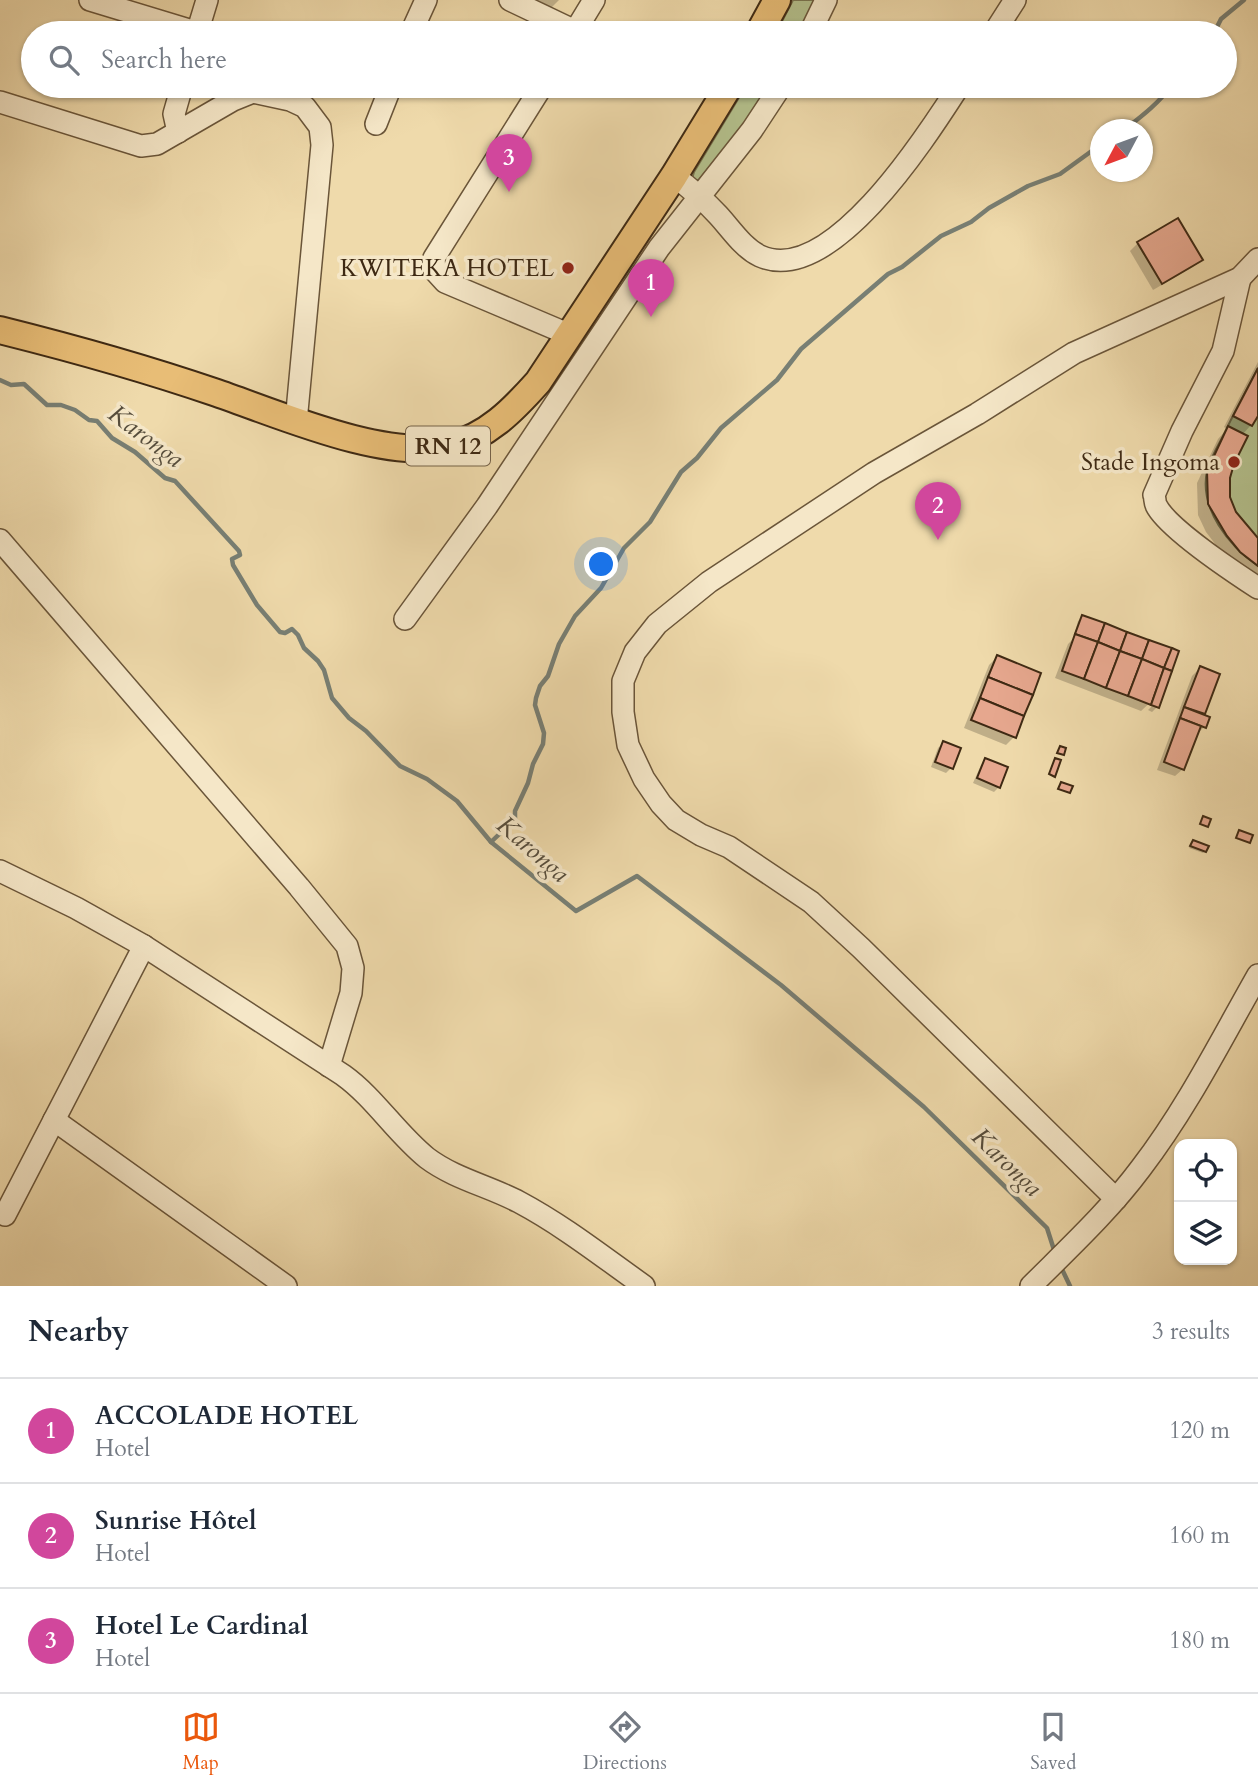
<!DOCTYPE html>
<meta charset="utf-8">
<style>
:root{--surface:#fff;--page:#f2f2f3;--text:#1f2937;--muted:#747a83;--line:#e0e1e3;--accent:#ea580c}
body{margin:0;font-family:Cardo,serif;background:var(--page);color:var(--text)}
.controls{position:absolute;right:21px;bottom:21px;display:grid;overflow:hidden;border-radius:14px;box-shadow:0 2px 5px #0004}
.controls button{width:63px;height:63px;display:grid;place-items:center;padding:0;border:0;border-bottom:2px solid var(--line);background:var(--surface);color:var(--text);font:35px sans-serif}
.compass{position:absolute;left:1090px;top:119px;width:63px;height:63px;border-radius:50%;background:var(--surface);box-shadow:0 2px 5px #0004;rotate:229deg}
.you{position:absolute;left:602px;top:565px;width:24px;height:24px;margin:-18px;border:5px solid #fff;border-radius:50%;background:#1a73e8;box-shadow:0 0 0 10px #1a73e833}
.badge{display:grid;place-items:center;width:46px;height:46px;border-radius:50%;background:var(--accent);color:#fff;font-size:23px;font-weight:700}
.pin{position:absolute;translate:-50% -58px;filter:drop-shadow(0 2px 4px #0008)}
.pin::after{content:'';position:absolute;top:37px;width:24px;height:21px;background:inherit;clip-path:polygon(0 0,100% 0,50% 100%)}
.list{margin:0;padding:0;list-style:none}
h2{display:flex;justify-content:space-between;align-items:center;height:91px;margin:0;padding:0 28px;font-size:30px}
h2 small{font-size:23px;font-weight:400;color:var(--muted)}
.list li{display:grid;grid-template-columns:46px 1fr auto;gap:21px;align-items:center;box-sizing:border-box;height:105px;padding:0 28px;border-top:2px solid var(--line)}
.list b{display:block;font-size:26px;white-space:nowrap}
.list p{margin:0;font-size:23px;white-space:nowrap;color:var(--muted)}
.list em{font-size:23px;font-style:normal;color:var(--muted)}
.icon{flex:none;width:38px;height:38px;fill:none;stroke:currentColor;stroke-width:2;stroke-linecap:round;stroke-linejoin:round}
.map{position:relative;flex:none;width:1258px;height:1286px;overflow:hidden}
.search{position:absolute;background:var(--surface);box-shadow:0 2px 5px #0004;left:21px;right:21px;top:21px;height:77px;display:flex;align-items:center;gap:18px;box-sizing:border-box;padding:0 24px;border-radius:38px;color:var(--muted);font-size:26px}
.sheet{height:406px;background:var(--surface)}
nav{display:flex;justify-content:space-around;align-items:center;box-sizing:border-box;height:98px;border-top:2px solid var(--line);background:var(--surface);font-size:19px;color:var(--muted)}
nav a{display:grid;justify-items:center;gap:4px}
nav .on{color:var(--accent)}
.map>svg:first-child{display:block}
.grass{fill:#b4c18d;stroke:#797550;stroke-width:2}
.shadow{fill:#0003}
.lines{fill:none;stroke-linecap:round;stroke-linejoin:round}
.stream{stroke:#787f74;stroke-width:4.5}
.building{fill:#e6a78e;stroke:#3e2913;stroke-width:2}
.minor-casing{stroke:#6a5539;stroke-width:24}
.major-casing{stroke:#3e2913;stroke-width:30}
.minor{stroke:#f5e7c8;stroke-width:21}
.major{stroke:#e8bd76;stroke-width:26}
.poi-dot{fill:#8f2418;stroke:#f5e7c8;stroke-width:2.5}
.labels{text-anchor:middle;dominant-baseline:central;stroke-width:7;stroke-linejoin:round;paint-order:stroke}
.shield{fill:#f5e7c8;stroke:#756249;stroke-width:2}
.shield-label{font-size:23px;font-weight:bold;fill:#3e2913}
.poi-label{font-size:24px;fill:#3e2913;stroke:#f5e7c8;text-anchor:end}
.water-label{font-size:26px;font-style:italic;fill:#564d3c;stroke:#f5e7c8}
</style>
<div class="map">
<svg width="1258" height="1286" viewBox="0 0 1258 1286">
<rect width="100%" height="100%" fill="#efdaab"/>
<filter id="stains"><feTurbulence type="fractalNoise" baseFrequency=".00286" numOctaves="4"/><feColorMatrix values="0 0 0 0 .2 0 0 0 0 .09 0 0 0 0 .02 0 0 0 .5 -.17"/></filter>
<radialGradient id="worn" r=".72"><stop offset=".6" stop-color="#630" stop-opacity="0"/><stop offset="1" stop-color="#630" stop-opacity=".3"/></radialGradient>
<!-- grass -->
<g class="grass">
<polygon points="793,0 817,0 799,33 776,33"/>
<polygon points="746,86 772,86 762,103 699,180 695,181 692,179 694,172"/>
<path d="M 1258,368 L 1258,566 C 1229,546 1199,509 1207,471 C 1210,459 1217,447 1223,436 C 1234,413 1246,391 1258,368 Z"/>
</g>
<!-- shadow -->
<g class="shadow">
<polygon points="537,0 559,0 551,8"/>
<polygon points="1138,243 1201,260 1193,267 1153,290 1130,251"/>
<polygon points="1258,362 1258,412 1251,425 1242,435 1228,478 1228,497 1234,513 1258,541 1258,584 1229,562 1206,532 1198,515 1197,483 1218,439 1227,429 1224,427"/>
<polygon points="1083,617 1169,649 1168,655 1172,650 1177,653 1157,707 1152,712 1148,710 1158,700 1156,697 1141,711 1055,678 1068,644 1073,639 1078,621"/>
<polygon points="997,657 1014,737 1006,745 964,728 989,665"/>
<polygon points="1200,668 1218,675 1202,715 1208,718 1204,727 1199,732 1197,731 1183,769 1175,776 1157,770 1192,676"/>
<polygon points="943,743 951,768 946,773 931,767 938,748"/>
<polygon points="986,760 999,787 994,792 973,783 981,765"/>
<polygon points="1193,842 1205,851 1203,853 1189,848"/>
</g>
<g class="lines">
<!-- stream -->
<g class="stream">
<polyline points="1214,33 1221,19 1244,0"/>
<path d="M 1124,130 C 1142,116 1158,104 1171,86"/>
<polyline points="0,380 11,385 24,384 47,405 61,405 75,410 89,420 97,421 112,438 135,452 165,478 175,481 239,551 240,555 232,559 233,565 257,605 280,632 285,633 292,629 298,635 304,648 318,661 324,670 332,698 349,718 366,731 400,766 427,779 457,801 491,842 576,911 637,876 781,985 924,1107 1047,1228 1055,1253"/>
<polyline points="491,842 515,819 515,811 528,783 533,764 543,744 544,733 535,705 536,698 540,686 548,676 559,644 575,616 601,588 624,548 650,522 681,472 697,458 721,428 777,380 801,349 888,274 902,267 941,236 971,222 989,208 1028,186 1060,174 1100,145"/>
<polyline points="1060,1265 1070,1286"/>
</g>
</g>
<!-- building -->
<g class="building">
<polygon points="1178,218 1203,260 1162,284 1137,242"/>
<polygon points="1258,368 1258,416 1252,426 1233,416"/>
<polygon points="1228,426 1248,436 1234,464 1230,478 1230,497 1236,512 1258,538 1258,566 1240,552 1227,536 1208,504 1207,471"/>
<polygon points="1082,615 1105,623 1098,642 1075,634"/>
<polygon points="1105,623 1127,632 1120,651 1098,642"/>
<polygon points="1127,632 1149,640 1142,659 1120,651"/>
<polygon points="1075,634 1098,642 1084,679 1062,671"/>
<polygon points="1149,640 1172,648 1164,668 1142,659"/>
<polygon points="1098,642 1120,651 1106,688 1084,679"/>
<polygon points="1172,648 1179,651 1172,671 1164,668"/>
<polygon points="1120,651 1142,659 1128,696 1106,688"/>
<polygon points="997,655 1041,673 1033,695 988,677"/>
<polygon points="1142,659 1164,668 1151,705 1128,696"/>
<polygon points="1200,666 1220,674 1205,714 1184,707"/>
<polygon points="1164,668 1172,671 1159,708 1151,705"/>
<polygon points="988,677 1033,695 1024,716 980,698"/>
<polygon points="980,698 1024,716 1016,738 971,720"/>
<polygon points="1184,707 1210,717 1206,728 1180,718"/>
<polygon points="1180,718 1201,726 1184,770 1164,762"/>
<polygon points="943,741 961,748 953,769 935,762"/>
<polygon points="1060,746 1066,748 1064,755 1057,753"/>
<polygon points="985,758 1008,767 1000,788 977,778"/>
<polygon points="1055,758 1061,760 1055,777 1049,774"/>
<polygon points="1061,782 1073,786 1070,793 1058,789"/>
<polygon points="1203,816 1211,819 1208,827 1200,824"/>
<polygon points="1239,830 1253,835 1250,843 1236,838"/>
<polygon points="1193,840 1209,846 1206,852 1190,846"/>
</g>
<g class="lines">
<defs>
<g id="minor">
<polyline points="90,0 199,33"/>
<polyline points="510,0 575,31"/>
<polyline points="197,33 207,0"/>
<polyline points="411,33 426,0"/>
<polyline points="574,33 594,0"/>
<polyline points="810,33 826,0"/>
<polyline points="994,33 1015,0"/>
<polyline points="542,86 434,258 435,271 445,282 570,335"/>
<polyline points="0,102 141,146 157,144 233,100 253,92 290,100 305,107 320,127 322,145 296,422"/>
<polyline points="376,124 391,86"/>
<polyline points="178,132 174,114 182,86"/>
<path d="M 674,176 C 690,188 705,201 718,215 C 731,229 743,248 760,256 C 831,288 928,134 959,86"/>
<path d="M 1240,278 L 1223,351 L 1182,431 L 1154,495 C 1155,497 1155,504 1156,505 C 1167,528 1235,573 1258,588"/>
<polyline points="0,540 299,887 347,946 353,968 351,993 329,1066"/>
<polyline points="405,619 487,506 659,248 752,130 781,86"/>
<path d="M 0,871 L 76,908 L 144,946 L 343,1075 C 375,1098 396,1133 427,1158 C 455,1179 489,1186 519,1202 C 564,1226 603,1257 644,1286"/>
<polyline points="54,1120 286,1286"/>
<polyline points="1116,1199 861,948 811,902 729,847 701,835 676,820 661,804 644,779 628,745 623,712 623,681 635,652 657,624 709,582 874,473 977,414 1074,353 1240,278 1258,259"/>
<polyline points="5,1215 144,946"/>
<path d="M 1031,1286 C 1069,1248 1109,1211 1141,1168 C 1187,1108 1221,1040 1258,975"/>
</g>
<g id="major">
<polyline points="759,33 777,0"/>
<path d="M 0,330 C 72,348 144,368 214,392 C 276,413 384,461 449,446 C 487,437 513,410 538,382 L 674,176 L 729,86"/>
</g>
</defs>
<!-- minor casing -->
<use href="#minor" class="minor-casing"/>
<!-- major casing -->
<use href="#major" class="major-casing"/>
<!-- minor -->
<use href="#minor" class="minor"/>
<!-- major -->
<use href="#major" class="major"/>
</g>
<!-- markers -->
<g class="poi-dot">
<circle cx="568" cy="268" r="7"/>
<circle cx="1234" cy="462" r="7"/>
</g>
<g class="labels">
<!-- shield labels -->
<rect class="shield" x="406" y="426.5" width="84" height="39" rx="5"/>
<g class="shield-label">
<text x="448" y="446">RN 12</text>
</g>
<!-- poi labels -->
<g class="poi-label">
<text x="554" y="268">KWITEKA HOTEL</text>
<text x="1220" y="462">Stade Ingoma</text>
</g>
<!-- water labels -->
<g class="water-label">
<text transform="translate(146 436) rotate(37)">Karonga</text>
<text transform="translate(533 849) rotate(41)">Karonga</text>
<text transform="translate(1007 1162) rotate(44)">Karonga</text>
</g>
</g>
<rect width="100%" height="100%" filter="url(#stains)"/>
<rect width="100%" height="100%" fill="url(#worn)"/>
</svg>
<div class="controls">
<button><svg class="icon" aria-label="locate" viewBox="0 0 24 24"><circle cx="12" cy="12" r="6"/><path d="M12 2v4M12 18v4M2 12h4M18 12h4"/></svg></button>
<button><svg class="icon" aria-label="layers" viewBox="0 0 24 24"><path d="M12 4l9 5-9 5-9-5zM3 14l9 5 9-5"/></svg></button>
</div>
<svg class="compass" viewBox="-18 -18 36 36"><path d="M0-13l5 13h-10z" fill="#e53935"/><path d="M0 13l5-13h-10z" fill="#747a83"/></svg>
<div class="you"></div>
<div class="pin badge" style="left:651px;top:317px;background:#d1479c">1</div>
<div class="pin badge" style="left:938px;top:540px;background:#d1479c">2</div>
<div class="pin badge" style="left:509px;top:192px;background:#d1479c">3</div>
<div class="search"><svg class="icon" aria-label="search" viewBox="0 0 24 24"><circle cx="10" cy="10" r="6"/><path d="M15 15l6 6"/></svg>Search here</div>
</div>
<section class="sheet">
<h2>Nearby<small>3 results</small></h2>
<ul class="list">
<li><span class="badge" style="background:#d1479c">1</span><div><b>ACCOLADE HOTEL</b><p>Hotel</p></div><em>120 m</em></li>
<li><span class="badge" style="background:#d1479c">2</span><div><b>Sunrise Hôtel</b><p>Hotel</p></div><em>160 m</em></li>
<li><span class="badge" style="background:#d1479c">3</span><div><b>Hotel Le Cardinal</b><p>Hotel</p></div><em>180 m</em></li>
</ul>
</section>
<nav>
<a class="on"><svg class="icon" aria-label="map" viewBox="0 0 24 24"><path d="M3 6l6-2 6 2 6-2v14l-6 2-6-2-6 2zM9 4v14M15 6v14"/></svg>Map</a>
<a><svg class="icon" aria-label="directions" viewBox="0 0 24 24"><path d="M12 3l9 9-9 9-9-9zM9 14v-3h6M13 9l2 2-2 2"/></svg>Directions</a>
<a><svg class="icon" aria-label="saved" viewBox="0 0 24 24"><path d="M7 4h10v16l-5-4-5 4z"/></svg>Saved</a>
</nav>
